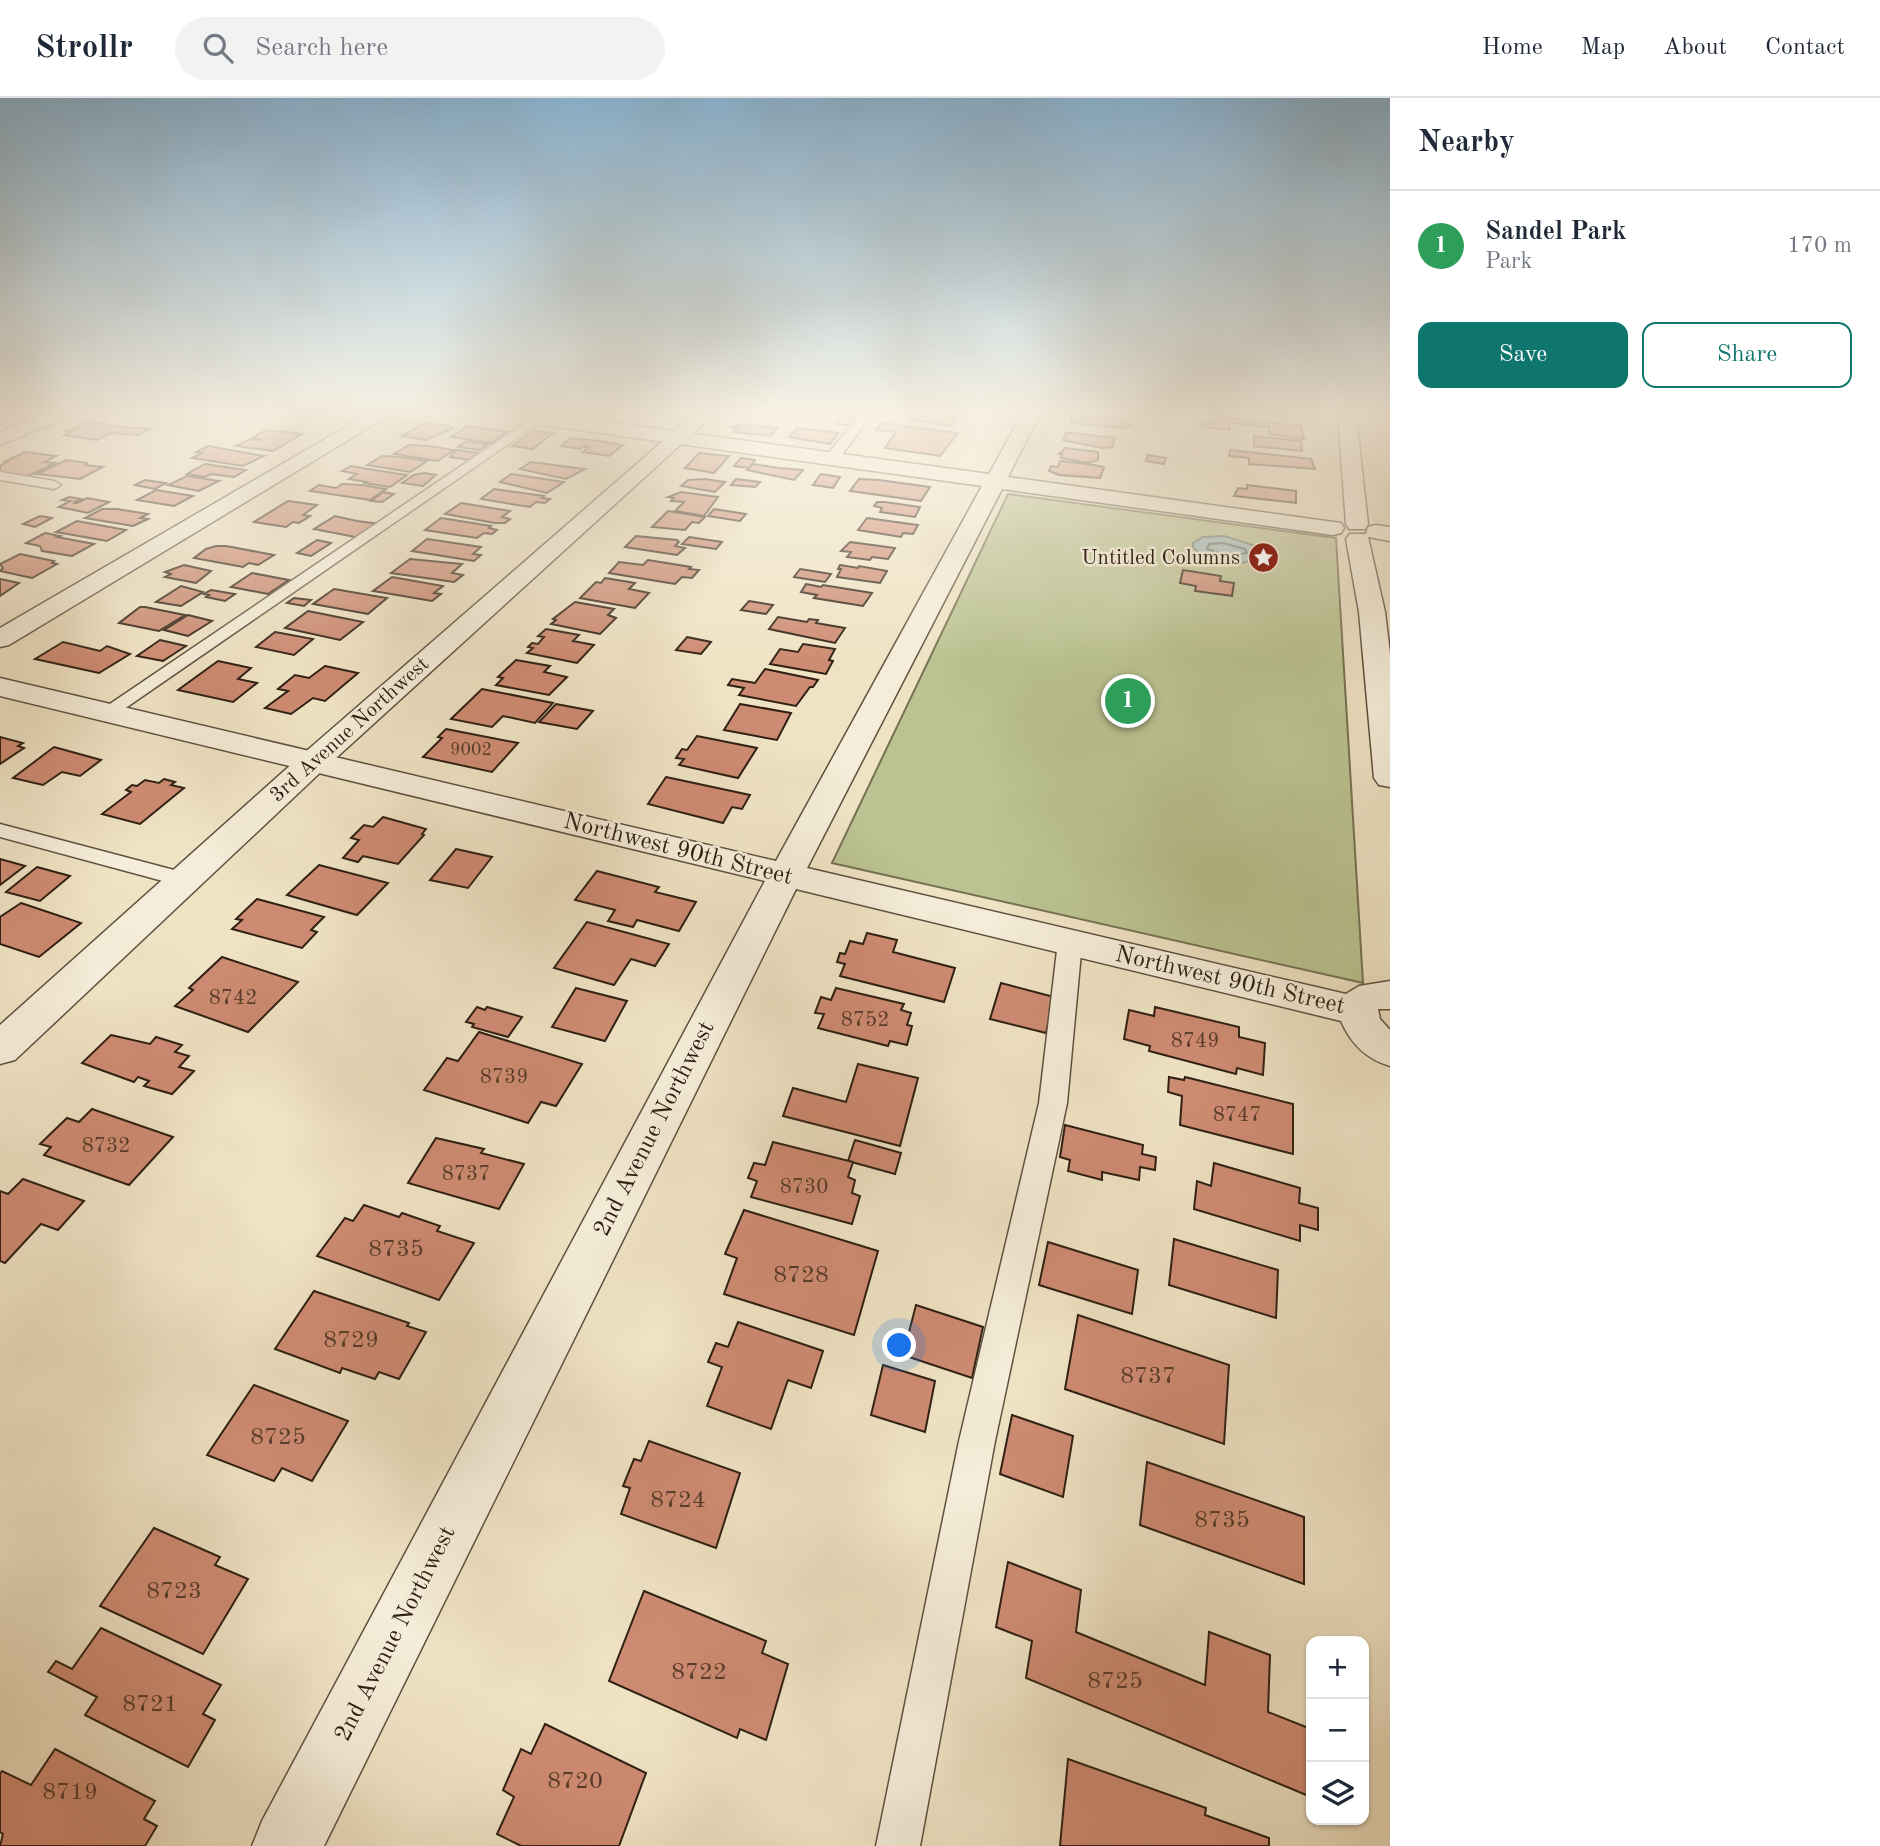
<!DOCTYPE html>
<meta charset="utf-8">
<style>
:root{--surface:#fff;--page:#f2f2f3;--text:#1f2937;--muted:#747a83;--line:#e0e1e3;--accent:#0f766e}
body{margin:0;font-family:"Old Standard TT",serif;background:var(--page);color:var(--text)}
.controls{position:absolute;right:21px;bottom:21px;display:grid;overflow:hidden;border-radius:14px;box-shadow:0 2px 5px #0004}
.controls button{width:63px;height:63px;display:grid;place-items:center;padding:0;border:0;border-bottom:2px solid var(--line);background:var(--surface);color:var(--text);font:35px sans-serif}
.you{position:absolute;left:900px;top:1248px;width:24px;height:24px;margin:-18px;border:5px solid #fff;border-radius:50%;background:#1a73e8;box-shadow:0 0 0 10px #1a73e833}
.badge{display:grid;place-items:center;width:46px;height:46px;border-radius:50%;background:var(--accent);color:#fff;font-size:23px;font-weight:700}
.pin{position:absolute;translate:-50% -50%;border:4px solid #fff;box-shadow:0 2px 7px #0006}
.list{margin:0;padding:0;list-style:none}
h2{display:flex;justify-content:space-between;align-items:center;height:91px;margin:0;padding:0 28px;font-size:30px}
h2 small{font-size:23px;font-weight:400;color:var(--muted)}
.list li{display:grid;grid-template-columns:46px 1fr auto;gap:21px;align-items:center;box-sizing:border-box;height:112px;padding:0 28px;border-top:2px solid var(--line)}
.list b{display:block;font-size:26px;white-space:nowrap}
.list p{margin:0;font-size:23px;white-space:nowrap;color:var(--muted)}
.list em{font-size:23px;font-style:normal;color:var(--muted)}
.actions{display:flex;gap:14px;padding:21px 28px}
.actions a{flex:1;padding:16px 0;border:2px solid var(--accent);border-radius:14px;text-align:center;font-size:24px;color:var(--accent)}
.actions .main{background:var(--accent);color:#fff}
.icon{flex:none;width:38px;height:38px;fill:none;stroke:currentColor;stroke-width:2;stroke-linecap:round;stroke-linejoin:round}
.map{position:relative;flex:none;width:1390px;height:1748px;overflow:hidden}
header{display:flex;align-items:center;gap:42px;box-sizing:border-box;height:98px;padding:0 35px;background:var(--surface);border-bottom:2px solid var(--line)}
header strong{font-size:33px}
nav{display:flex;gap:38px;margin-inline-start:auto;font-size:24px}
.search{width:490px;height:63px;background:var(--page);display:flex;align-items:center;gap:18px;box-sizing:border-box;padding:0 24px;border-radius:38px;color:var(--muted);font-size:26px}
main{display:flex}
aside{flex:1;background:var(--surface)}
.map>svg:first-child{display:block}
.green{fill:#bbc392;stroke:#757252;stroke-width:2}
.water{fill:#9dbcbd;stroke:#717e79;stroke-width:2}
.lines{fill:none;stroke-linecap:round;stroke-linejoin:round}
.shore{stroke:#666e68;stroke-width:2}
.building{fill:#ce8b73;stroke:#2f2013;stroke-width:2}
.service-casing{stroke:#5f513f;stroke-width:3}
.minor-casing{stroke:#5f513f;stroke-width:3}
.tertiary-casing{stroke:#5f513f;stroke-width:3}
.service{fill:#f5edd9;fill-rule:evenodd}
.minor{fill:#f5edd9;fill-rule:evenodd}
.tertiary{fill:#f5edd9;fill-rule:evenodd}
.labels{text-anchor:middle;dominant-baseline:central;stroke-width:5;stroke-linejoin:round;paint-order:stroke}
.far-number-label{font-size:18px;fill:#573b2b}
.far-poi-label{font-size:21px;fill:#2f2013;stroke:#f5edd9;text-anchor:end}
.far-street-label{font-size:21px;fill:#2f2013;stroke:#f5edd9}
.number-label{font-size:21px;fill:#573b2b}
.street-label{font-size:24px;fill:#2f2013;stroke:#f5edd9}
.near-number-label{font-size:24px;fill:#573b2b}
</style>
<header>
<strong>Strollr</strong>
<div class="search"><svg class="icon" aria-label="search" viewBox="0 0 24 24"><circle cx="10" cy="10" r="6"/><path d="M15 15l6 6"/></svg>Search here</div>
<nav><a>Home</a><a>Map</a><a>About</a><a>Contact</a></nav>
</header>
<main>
<div class="map">
<svg width="1390" height="1748" viewBox="0 0 1390 1748">
<rect width="100%" height="100%" fill="#efe3c4"/>
<filter id="stains"><feTurbulence type="fractalNoise" baseFrequency=".00286" numOctaves="4"/><feColorMatrix values="0 0 0 0 .2 0 0 0 0 .09 0 0 0 0 .02 0 0 0 .5 -.17"/></filter>
<radialGradient id="worn" r=".72"><stop offset=".6" stop-color="#630" stop-opacity="0"/><stop offset="1" stop-color="#630" stop-opacity=".3"/></radialGradient>
<!-- green -->
<polygon class="green" points="1008,396 1336,440 1363,885 832,765"/>
<!-- water -->
<path class="water" d="M 1224,438 L 1253,447 L 1260,455 L 1259,459 C 1241,470 1206,466 1193,449 L 1193,445 L 1203,439 Z"/>
<g class="lines">
<!-- shore -->
<polygon class="shore" points="1223,445 1245,451 1247,455 1227,458 1207,451 1209,446"/>
</g>
<!-- building -->
<g class="building">
<polygon points="842,318 843,318 854,320 847,327 835,326"/>
<polygon points="912,318 954,318 957,320 951,328 914,322 910,321"/>
<polygon points="1068,318 1114,321 1131,326 1125,330 1071,325 1073,319"/>
<polygon points="1215,318 1301,328 1304,341 1269,336 1269,329 1230,325 1229,332 1202,329 1203,325 1214,326"/>
<polygon points="90,324 122,329 150,331 138,337 111,335 97,342 64,337 71,334 66,333"/>
<polygon points="425,325 448,328 453,330 426,342 402,338"/>
<polygon points="882,325 958,335 940,358 885,350 896,334 876,332"/>
<polygon points="743,326 777,330 770,338 734,334 737,331 731,329"/>
<polygon points="468,328 507,334 491,345 451,339"/>
<polygon points="797,330 838,335 830,346 789,339"/>
<polygon points="266,332 302,336 273,353 236,348 250,341 262,342 252,340"/>
<polygon points="533,333 553,335 533,351 512,348"/>
<polygon points="1066,335 1073,335 1115,340 1112,349 1102,350 1063,342"/>
<polygon points="1254,338 1301,343 1302,353 1254,348"/>
<polygon points="571,340 599,343 623,347 609,358 583,354 589,349 585,349 587,347 580,351 561,348"/>
<polygon points="467,343 488,346 479,352 458,349"/>
<polygon points="409,347 429,348 454,352 438,363 394,356"/>
<polygon points="208,348 264,358 243,368 192,360 202,355 196,354"/>
<polygon points="1065,350 1098,354 1098,362 1089,365 1061,360 1062,356 1059,356"/>
<polygon points="456,352 478,355 469,362 450,359"/>
<polygon points="1230,352 1311,361 1315,371 1249,366 1249,360 1229,358"/>
<polygon points="25,354 56,358 44,364 55,365 24,380 0,377 0,368 7,364 4,364"/>
<polygon points="699,355 729,358 714,375 685,370"/>
<polygon points="1148,357 1166,360 1164,366 1146,363"/>
<polygon points="383,358 401,359 427,363 410,374 367,367"/>
<polygon points="741,360 755,362 749,370 734,368"/>
<polygon points="66,362 87,365 85,367 103,369 80,381 37,376"/>
<polygon points="1060,363 1088,366 1104,369 1100,380 1059,377 1049,373 1051,368 1058,369"/>
<polygon points="531,364 585,371 566,381 520,371"/>
<polygon points="205,366 246,372 234,379 211,376 205,379 187,376"/>
<polygon points="753,366 779,370 803,372 794,382 747,372"/>
<polygon points="351,368 368,371 407,377 390,389 365,385 367,384 349,381 357,376 342,373"/>
<polygon points="424,375 436,377 423,388 402,385 414,377"/>
<polygon points="511,376 564,384 547,395 500,384"/>
<polygon points="821,376 840,379 833,390 813,387"/>
<polygon points="187,378 219,383 199,393 168,387"/>
<polygon points="704,381 725,384 715,394 681,388 688,382"/>
<polygon points="736,381 760,384 755,389 731,387"/>
<polygon points="859,381 879,382 930,389 921,403 850,393"/>
<polygon points="145,382 166,385 155,391 135,387"/>
<polygon points="342,386 362,387 386,391 370,402 310,393 319,387 336,390"/>
<polygon points="1247,387 1296,393 1296,405 1234,398 1238,390 1247,391"/>
<polygon points="494,391 544,398 542,400 550,401 545,405 536,404 530,409 481,401"/>
<polygon points="156,392 193,398 174,408 137,402"/>
<polygon points="383,394 394,396 382,404 371,403"/>
<polygon points="681,394 718,399 704,418 675,413 684,404 671,403 674,400 668,399"/>
<polygon points="69,399 81,401 73,405 77,405 87,400 109,404 88,415 59,409 70,403 62,402"/>
<polygon points="288,403 317,407 303,417 310,418 299,425 293,424 286,429 254,424"/>
<polygon points="877,404 885,404 920,409 915,419 880,414 882,410 874,408"/>
<polygon points="461,405 510,413 502,419 510,421 505,425 495,425 445,416"/>
<polygon points="102,411 117,411 148,416 140,420 148,421 133,428 85,420"/>
<polygon points="714,411 746,416 740,423 708,418"/>
<polygon points="668,413 705,419 699,425 692,424 685,432 652,429"/>
<polygon points="40,418 52,420 35,429 23,426"/>
<polygon points="335,418 357,423 380,426 360,440 314,431"/>
<polygon points="441,420 491,428 489,430 497,432 492,436 484,435 477,440 425,432"/>
<polygon points="867,420 918,427 913,436 903,435 901,439 858,432"/>
<polygon points="77,423 126,432 107,443 56,434"/>
<polygon points="45,435 60,438 57,439 94,446 72,458 42,453 40,448 26,445"/>
<polygon points="636,438 677,442 679,444 675,448 685,450 677,457 625,449"/>
<polygon points="689,439 722,444 716,451 682,446"/>
<polygon points="427,441 481,449 473,456 481,457 474,463 412,453"/>
<polygon points="317,442 331,445 311,458 297,455"/>
<polygon points="850,444 895,450 888,461 872,459 870,462 847,459 851,454 841,453"/>
<polygon points="216,448 226,448 274,457 258,467 249,465 243,469 194,460 206,451"/>
<polygon points="20,456 54,463 52,465 57,466 32,480 0,473 3,470 0,466"/>
<polygon points="410,461 462,466 452,475 463,477 454,484 391,475"/>
<polygon points="648,462 691,469 689,471 699,472 692,480 682,479 675,486 609,475 619,464 643,467"/>
<polygon points="184,467 211,473 196,485 165,479 171,476 165,474"/>
<polygon points="840,467 858,470 859,468 887,473 880,485 837,479 841,471 838,471"/>
<polygon points="800,471 831,476 825,484 794,479"/>
<polygon points="1183,472 1221,478 1220,483 1234,485 1232,498 1195,493 1196,488 1180,485"/>
<polygon points="252,475 289,482 268,496 231,489"/>
<polygon points="392,479 443,488 434,495 441,496 432,503 373,493"/>
<polygon points="605,480 635,485 629,491 649,495 635,510 580,500 596,484 601,485"/>
<polygon points="0,481 19,485 0,498"/>
<polygon points="806,486 821,489 823,487 872,495 863,508 814,500 817,497 801,494"/>
<polygon points="181,488 203,494 181,508 156,504"/>
<polygon points="334,491 387,500 368,516 313,506"/>
<polygon points="211,492 235,496 225,503 206,499 209,497 204,496"/>
<polygon points="294,500 311,502 304,508 287,505"/>
<polygon points="749,503 773,507 766,516 741,512"/>
<polygon points="575,504 614,511 608,517 616,520 600,536 551,526 556,522 553,521"/>
<polygon points="140,509 145,509 185,517 159,533 119,525"/>
<polygon points="308,513 363,524 340,542 285,530"/>
<polygon points="188,517 212,523 188,538 164,532"/>
<polygon points="778,519 807,524 809,521 818,522 816,525 845,530 835,545 769,531"/>
<polygon points="546,531 579,537 573,543 594,547 577,565 527,555 533,550 528,549 532,545 538,546 544,539 538,538"/>
<polygon points="275,534 313,541 294,557 256,549"/>
<polygon points="687,539 711,544 701,556 676,552"/>
<polygon points="160,542 186,548 163,563 137,558"/>
<polygon points="63,544 100,553 107,548 130,556 99,575 35,561"/>
<polygon points="803,546 835,551 829,562 833,563 826,576 770,566 780,551 798,554"/>
<polygon points="516,562 550,568 544,574 567,579 549,597 496,587 503,580 498,579"/>
<polygon points="218,563 251,570 238,581 257,585 233,604 178,592"/>
<polygon points="325,568 358,575 325,603 313,600 291,616 265,610 288,593 278,591 295,577 309,580"/>
<polygon points="765,571 818,582 813,589 810,589 796,608 739,597 744,590 728,587 732,581 755,585"/>
<polygon points="482,591 553,605 535,625 503,618 492,629 451,621"/>
<polygon points="556,606 593,613 577,631 539,624"/>
<polygon points="740,606 791,615 777,642 724,632"/>
<polygon points="446,631 518,645 492,674 423,659 442,640 438,639"/>
<polygon points="697,638 757,650 738,680 679,667 684,661 676,660 682,651 687,652"/>
<polygon points="0,639 23,645 18,648 24,650 0,666"/>
<polygon points="54,649 101,662 80,678 62,674 43,687 13,680"/>
<polygon points="666,679 750,697 742,711 732,709 723,725 648,706"/>
<polygon points="164,681 175,684 171,687 184,690 140,726 102,716 131,694 126,692 132,687 137,688 145,682 159,685"/>
<polygon points="383,719 426,731 422,736 424,737 398,766 363,758 358,764 343,760 359,742 351,740 364,727 373,729"/>
<polygon points="456,751 492,759 468,790 430,782"/>
<polygon points="0,761 25,768 0,787"/>
<polygon points="319,767 388,785 357,817 287,797"/>
<polygon points="37,769 70,778 40,803 6,794"/>
<polygon points="597,773 659,789 655,794 696,804 679,833 637,822 633,829 608,823 615,812 575,802"/>
<polygon points="257,801 324,819 311,832 317,834 302,850 232,831 242,822 236,821"/>
<polygon points="21,805 81,825 39,859 0,846 0,819"/>
<polygon points="587,824 669,846 655,868 631,861 614,887 554,870"/>
<polygon points="867,835 897,842 893,854 955,870 944,904 840,878 845,866 837,864 840,855 845,856 850,843 863,846"/>
<polygon points="222,859 298,884 248,934 175,908 193,892 189,890"/>
<polygon points="1001,885 1054,899 1046,935 990,921"/>
<polygon points="576,890 627,903 605,943 552,929"/>
<polygon points="836,890 904,906 901,912 911,915 907,927 912,928 907,947 890,943 888,948 818,930 824,916 815,915 821,899 831,902"/>
<polygon points="477,909 485,912 487,909 522,919 508,939 472,929 474,926 466,924"/>
<polygon points="1155,909 1239,929 1239,939 1265,945 1263,977 1237,970 1236,976 1149,953 1150,948 1124,941 1129,912 1154,918"/>
<polygon points="479,934 582,966 556,1008 541,1004 528,1025 424,992 447,960 458,963"/>
<polygon points="111,937 150,946 156,939 182,947 175,954 189,958 179,969 194,973 172,996 144,988 149,983 138,979 134,984 82,965"/>
<polygon points="858,966 918,980 900,1048 783,1018 793,990 846,1004"/>
<polygon points="1169,979 1184,982 1185,979 1293,1006 1293,1056 1180,1027 1182,998 1168,994"/>
<polygon points="92,1011 173,1039 129,1087 44,1057 51,1049 40,1046 67,1020 79,1024"/>
<polygon points="1065,1027 1143,1047 1142,1056 1156,1059 1155,1072 1140,1069 1139,1082 1102,1074 1102,1082 1068,1073 1070,1062 1060,1059"/>
<polygon points="436,1040 484,1051 481,1055 524,1066 499,1111 408,1085"/>
<polygon points="855,1042 901,1055 895,1076 848,1063"/>
<polygon points="773,1044 853,1064 848,1079 855,1082 852,1095 860,1098 852,1126 751,1099 757,1083 748,1080 754,1065 765,1067"/>
<polygon points="1214,1065 1300,1090 1299,1105 1318,1110 1318,1132 1300,1127 1300,1143 1194,1111 1197,1083 1211,1088"/>
<polygon points="23,1081 84,1103 58,1132 41,1126 5,1165 0,1163 0,1093 8,1096"/>
<polygon points="364,1107 399,1119 402,1115 440,1128 437,1133 474,1145 439,1202 317,1158 345,1120 353,1123"/>
<polygon points="744,1112 878,1153 854,1237 724,1196 737,1160 725,1156"/>
<polygon points="1174,1141 1278,1172 1276,1220 1169,1187"/>
<polygon points="1048,1144 1138,1172 1132,1216 1039,1187"/>
<polygon points="314,1193 409,1225 407,1228 426,1234 399,1281 379,1274 375,1281 342,1270 340,1275 275,1251"/>
<polygon points="916,1207 983,1229 972,1280 903,1257"/>
<polygon points="1078,1217 1229,1267 1224,1346 1065,1291"/>
<polygon points="738,1224 823,1253 811,1290 788,1282 771,1331 707,1308 722,1269 708,1264 716,1245 728,1249"/>
<polygon points="883,1267 935,1283 925,1334 871,1317"/>
<polygon points="254,1287 348,1323 312,1383 282,1370 274,1383 207,1357"/>
<polygon points="1012,1317 1073,1338 1063,1399 1000,1376"/>
<polygon points="649,1343 740,1375 716,1450 621,1416 630,1390 623,1388 634,1361 641,1363"/>
<polygon points="1147,1364 1304,1419 1304,1486 1140,1427"/>
<polygon points="154,1430 220,1459 215,1467 248,1481 203,1556 100,1508"/>
<polygon points="1008,1464 1081,1492 1076,1534 1205,1587 1209,1534 1270,1557 1268,1614 1311,1631 1311,1699 1026,1580 1032,1543 996,1529"/>
<polygon points="644,1493 766,1543 762,1555 788,1566 766,1642 740,1631 737,1640 609,1583"/>
<polygon points="101,1530 221,1587 203,1616 215,1622 188,1669 85,1617 97,1599 48,1574 56,1563 72,1571"/>
<polygon points="545,1626 646,1675 619,1748 521,1748 497,1736 514,1699 503,1692 521,1651 531,1656"/>
<polygon points="55,1651 155,1703 144,1721 157,1728 145,1748 0,1748 3,1736 0,1734 0,1676 2,1673 31,1687"/>
<polygon points="1068,1661 1206,1710 1205,1717 1269,1740 1269,1748 1060,1748"/>
</g>
<g class="lines">
<defs>
<g id="service">
<polygon points="535,318 549,318 114,618 100,618 98,614"/>
<polygon points="859,318 871,318 837,363 827,363 827,357"/>
<polygon points="0,374 54,383 61,387 54,391 0,382"/>
<polygon points="0,726 193,777 196,782 193,787 185,789 0,739"/>
<polygon points="1070,836 1078,838 1082,844 1067,1005 995,1343 920,1748 876,1748 959,1343 1039,1005 1058,844 1062,838"/>
</g>
<g id="minor">
<polygon points="38,318 63,318 61,322 0,347 0,334"/>
<polygon points="365,318 388,318 9,547 0,549 0,530"/>
<path d="M 512,318 L 563,318 L 989,376 L 1021,318 L 1039,318 L 1008,379 L 1341,425 L 1344,430 L 1341,435 L 1333,437 L 1002,391 L 807,770 L 1346,896 L 1359,888 L 1390,883 L 1390,911 L 1378,911 L 1380,921 L 1390,932 L 1390,968 C 1366,961 1351,946 1341,923 L 796,791 L 324,1748 L 252,1748 L 262,1723 L 765,783 L 0,598 L 0,580 L 776,763 L 982,388 L 521,324 Z"/>
<polygon points="1338,318 1356,318 1368,426 1365,431 1349,431 1346,426"/>
<polygon points="1376,427 1390,429 1390,443 1368,439 1385,514 1390,555 1390,689 1379,687 1374,680 1359,514 1346,441 1350,436 1366,436 1368,429"/>
</g>
<polygon id="tertiary" points="692,318 712,318 325,670 15,962 0,966 0,927 303,656"/>
</defs>
<!-- service casing -->
<use href="#service" class="service-casing"/>
<!-- minor casing -->
<use href="#minor" class="minor-casing"/>
<!-- tertiary casing -->
<use href="#tertiary" class="tertiary-casing"/>
<!-- service -->
<use href="#service" class="service"/>
<!-- minor -->
<use href="#minor" class="minor"/>
<!-- tertiary -->
<use href="#tertiary" class="tertiary"/>
</g>
<!-- sky -->
<linearGradient id="sky" x2="0" y2="1"><stop stop-color="#8ab7d7"/><stop offset="0.56" stop-color="#f8f2e4"/><stop offset="1" stop-color="#f8f2e4" stop-opacity="0"/></linearGradient>
<rect width="1390" height="563" fill="url(#sky)"/>
<!-- icons -->
<defs>
<symbol id="sight-disc" viewBox="-11 -11 22 22"><circle r="9.5" fill="#8f2418" stroke="#f5edd9"/><path d="M0-6L1.8-2.2L6-1.7L2.9 1.2L3.7 5.4L0 3.3L-3.7 5.4L-2.9 1.2L-6-1.7L-1.8-2.2Z" fill="#fff"/></symbol>
</defs>
<g fill-rule="evenodd">
<use href="#sight-disc" x="1246" y="442" width="35" height="35"/>
</g>
<g class="labels">
<!-- far-number labels -->
<g class="far-number-label">
<text x="471" y="652">9002</text>
</g>
<!-- far-poi labels -->
<g class="far-poi-label">
<text x="1240" y="460">Untitled Columns</text>
</g>
<!-- far-street labels -->
<g class="far-street-label">
<text transform="translate(350 632) rotate(-42)">3rd Avenue Northwest</text>
</g>
<!-- number labels -->
<g class="number-label">
<text x="233" y="900">8742</text>
<text x="865" y="922">8752</text>
<text x="1195" y="943">8749</text>
<text x="504" y="979">8739</text>
<text x="1237" y="1017">8747</text>
<text x="106" y="1048">8732</text>
<text x="466" y="1076">8737</text>
<text x="804" y="1089">8730</text>
</g>
<!-- street labels -->
<g class="street-label">
<text transform="translate(678 752) rotate(14)">Northwest 90th Street</text>
<text transform="translate(1230 883) rotate(13)">Northwest 90th Street</text>
<text transform="translate(655 1031) rotate(-63)">2nd Avenue Northwest</text>
<text transform="translate(396 1536) rotate(-63)">2nd Avenue Northwest</text>
</g>
<!-- near-number labels -->
<g class="near-number-label">
<text x="396" y="1152">8735</text>
<text x="801" y="1178">8728</text>
<text x="351" y="1243">8729</text>
<text x="1148" y="1279">8737</text>
<text x="278" y="1340">8725</text>
<text x="678" y="1403">8724</text>
<text x="1222" y="1423">8735</text>
<text x="174" y="1494">8723</text>
<text x="699" y="1575">8722</text>
<text x="1115" y="1584">8725</text>
<text x="150" y="1607">8721</text>
<text x="575" y="1684">8720</text>
<text x="70" y="1695">8719</text>
</g>
</g>
<rect width="100%" height="100%" filter="url(#stains)"/>
<rect width="100%" height="100%" fill="url(#worn)"/>
</svg>
<div class="controls">
<button>+</button>
<button>−</button>
<button><svg class="icon" aria-label="layers" viewBox="0 0 24 24"><path d="M12 4l9 5-9 5-9-5zM3 14l9 5 9-5"/></svg></button>
</div>
<div class="you"></div>
<div class="pin badge" style="left:1128px;top:603px;background:#2e9e5b">1</div>
</div>
<aside>
<h2>Nearby<small></small></h2>
<ul class="list">
<li><span class="badge" style="background:#2e9e5b">1</span><div><b>Sandel Park</b><p>Park</p></div><em>170 m</em></li>
</ul>
<div class="actions"><a class="main">Save</a><a>Share</a></div>
</aside>
</main>
